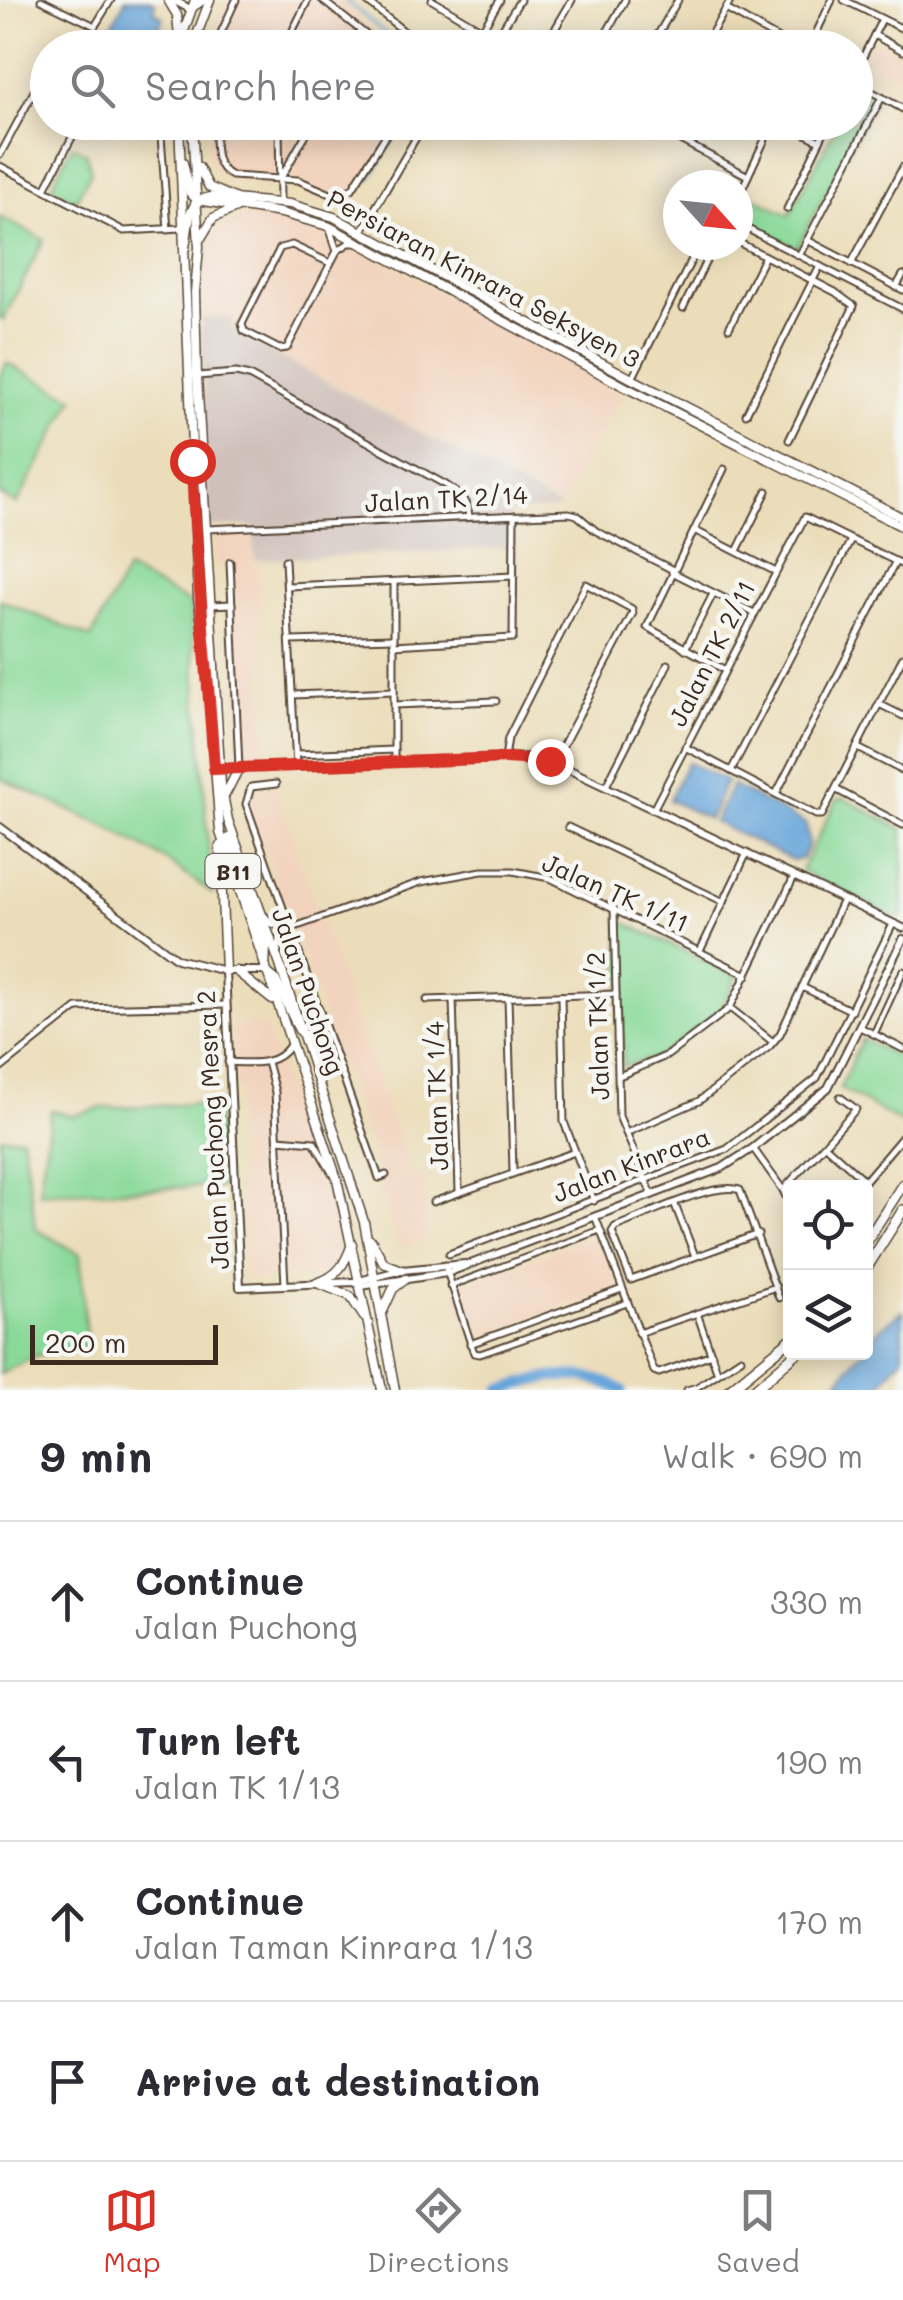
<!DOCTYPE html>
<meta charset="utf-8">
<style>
:root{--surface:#fff;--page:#f7f7f7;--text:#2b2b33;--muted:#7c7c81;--line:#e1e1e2;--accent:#d93025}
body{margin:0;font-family:Mali,sans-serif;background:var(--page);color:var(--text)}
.controls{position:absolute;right:30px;bottom:30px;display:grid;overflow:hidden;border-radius:10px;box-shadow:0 5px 25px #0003}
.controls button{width:90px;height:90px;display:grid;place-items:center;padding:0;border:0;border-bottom:2px solid var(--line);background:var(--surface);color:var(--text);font:50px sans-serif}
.compass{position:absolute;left:663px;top:170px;width:90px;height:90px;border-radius:50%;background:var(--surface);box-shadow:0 5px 25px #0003;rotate:117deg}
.scale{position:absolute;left:30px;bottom:25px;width:188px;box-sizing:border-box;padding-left:10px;border:5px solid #3b2a1e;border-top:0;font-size:28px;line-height:35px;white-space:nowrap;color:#3b2a1e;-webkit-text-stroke:8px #f6f6f2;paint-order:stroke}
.stop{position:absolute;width:30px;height:30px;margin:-22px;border:8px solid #d93025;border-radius:50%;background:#fff}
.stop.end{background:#d93025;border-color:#fff;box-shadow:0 2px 10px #0008}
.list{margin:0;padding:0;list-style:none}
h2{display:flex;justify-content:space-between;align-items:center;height:130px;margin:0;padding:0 40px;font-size:42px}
h2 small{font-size:32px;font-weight:400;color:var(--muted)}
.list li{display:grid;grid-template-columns:65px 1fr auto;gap:30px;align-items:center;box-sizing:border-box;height:160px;padding:0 40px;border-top:2px solid var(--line)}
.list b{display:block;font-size:38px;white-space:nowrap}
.list p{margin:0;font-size:32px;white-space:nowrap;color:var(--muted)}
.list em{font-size:32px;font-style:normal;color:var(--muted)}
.icon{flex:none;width:55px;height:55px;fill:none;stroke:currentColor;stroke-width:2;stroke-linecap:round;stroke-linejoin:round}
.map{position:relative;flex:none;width:903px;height:1390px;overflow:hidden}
.search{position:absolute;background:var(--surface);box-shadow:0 5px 25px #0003;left:30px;right:30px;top:30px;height:110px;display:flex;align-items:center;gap:25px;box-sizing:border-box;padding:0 35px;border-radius:55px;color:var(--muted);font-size:38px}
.sheet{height:770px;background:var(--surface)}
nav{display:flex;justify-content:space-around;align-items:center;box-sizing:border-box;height:140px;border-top:2px solid var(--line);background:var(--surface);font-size:28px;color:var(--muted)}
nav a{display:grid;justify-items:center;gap:5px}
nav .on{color:var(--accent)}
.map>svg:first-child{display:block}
.built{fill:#f2d4be}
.industrial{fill:#cfc0ba}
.green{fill:#89d999;stroke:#62825c;stroke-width:2.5}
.water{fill:#68a5da;stroke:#52687c;stroke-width:2.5}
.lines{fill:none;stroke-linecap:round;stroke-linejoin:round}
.stream{stroke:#68a5da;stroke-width:2.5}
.river{stroke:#68a5da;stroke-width:11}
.minor-casing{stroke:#554535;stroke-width:9}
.tertiary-casing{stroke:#554535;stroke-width:10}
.secondary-casing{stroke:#554535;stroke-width:11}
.primary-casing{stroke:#554535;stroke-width:11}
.motorway-casing{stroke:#554535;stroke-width:12}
.minor{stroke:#fff;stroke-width:5}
.tertiary{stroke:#fff;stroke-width:6}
.secondary{stroke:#fff;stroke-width:8}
.primary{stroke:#fff;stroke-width:8}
.motorway{stroke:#fff;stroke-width:9}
.route{stroke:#d93025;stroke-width:12}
.labels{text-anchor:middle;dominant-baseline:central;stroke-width:9;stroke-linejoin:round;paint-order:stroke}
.shield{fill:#f6f6f2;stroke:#73675e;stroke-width:2.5}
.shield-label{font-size:22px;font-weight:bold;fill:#3b2a1e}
.street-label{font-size:25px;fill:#3b2a1e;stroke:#f6f6f2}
</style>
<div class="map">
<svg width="903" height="1390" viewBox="0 0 903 1390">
<rect width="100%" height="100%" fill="#f6f6f2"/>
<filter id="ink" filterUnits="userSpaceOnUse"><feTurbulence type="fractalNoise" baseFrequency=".01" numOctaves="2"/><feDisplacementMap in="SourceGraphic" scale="20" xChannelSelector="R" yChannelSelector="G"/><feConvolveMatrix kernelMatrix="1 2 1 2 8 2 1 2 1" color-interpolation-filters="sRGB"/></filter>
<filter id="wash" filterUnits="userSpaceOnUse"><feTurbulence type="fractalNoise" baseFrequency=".0048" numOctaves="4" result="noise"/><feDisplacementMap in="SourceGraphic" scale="40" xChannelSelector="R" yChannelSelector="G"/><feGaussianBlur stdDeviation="2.25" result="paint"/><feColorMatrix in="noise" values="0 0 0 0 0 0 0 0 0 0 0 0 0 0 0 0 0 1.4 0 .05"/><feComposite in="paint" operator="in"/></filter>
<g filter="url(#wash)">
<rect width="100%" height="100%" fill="#ebddb9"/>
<!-- built -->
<g class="built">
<polygon points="229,0 338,0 395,47 205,48"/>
<polygon points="874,39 903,54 903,80 864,59"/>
<polygon points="208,123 399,123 355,194 332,201 296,184 230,181 210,164"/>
<polygon points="255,216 310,225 376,257 622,393 562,507 244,336 235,326 235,317 202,317 205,243 232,219"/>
<polygon points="253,529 254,561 258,562 266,765 241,766 231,564 215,565 213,531"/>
<polygon points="264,786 275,787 412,1177 425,1173 427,1240 401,1249 379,1189 384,1186 248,804 252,789"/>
<polygon points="264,1024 334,1217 338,1260 330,1271 319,1276 246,1279 232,1026"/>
<polygon points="599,1234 618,1287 472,1341 453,1287"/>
</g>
<!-- industrial -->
<polygon class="industrial" points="201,318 233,318 233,328 243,337 563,509 510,512 509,548 255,560 253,526 209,527"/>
<!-- green -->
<g class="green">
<polygon points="856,90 874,100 797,248 738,217 738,189 789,215 838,123 856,122"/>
<polygon points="72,146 86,153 91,171 76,200 53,189 52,184"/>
<polygon points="0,217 44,240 3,320 0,318"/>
<polygon points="7,363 74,398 17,504 0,495 0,375"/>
<polygon points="127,570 190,603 212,893 163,858 107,827 0,778 0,600 91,638"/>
<polygon points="843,798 903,829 903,916 893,917 801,871 836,801"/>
<polygon points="619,920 737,976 722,1009 661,1056 623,1067"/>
<polygon points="862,1039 903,1059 903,1124 840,1088"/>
<polygon points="217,1103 221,1186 39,1193 51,1110 73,1116 101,1108"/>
<polygon points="0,1137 22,1137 36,1229 80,1254 87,1349 38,1355 0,1374"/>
</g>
<!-- water -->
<g class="water">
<polygon points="125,0 150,0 155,3 155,12 163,17 153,47 101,47"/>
<polygon points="687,762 726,781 709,819 669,800"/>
<polygon points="732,785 806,824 809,844 802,859 794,861 714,822"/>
<path d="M 903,1311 L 903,1357 L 876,1390 L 831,1390 L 861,1353 L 866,1352 C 868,1334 888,1322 903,1311 Z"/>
</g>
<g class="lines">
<!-- stream -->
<g class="stream">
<polyline points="345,0 403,48"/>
<polyline points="370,180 404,122"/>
</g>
<!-- river -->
<path class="river" d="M 501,1390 C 544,1376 581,1368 622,1390"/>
</g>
</g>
<g filter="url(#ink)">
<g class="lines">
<defs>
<g id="minor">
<polyline points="41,0 95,26 111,0"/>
<polyline points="322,0 383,48"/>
<polyline points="365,0 421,45"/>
<polyline points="432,0 512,48"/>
<polyline points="844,0 903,29"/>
<polyline points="726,9 794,48"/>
<polyline points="874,35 903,51"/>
<polyline points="496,39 520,0"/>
<polyline points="214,48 236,0"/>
<polyline points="284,48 308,0"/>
<polyline points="471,48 500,0"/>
<polyline points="544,48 572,0"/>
<polyline points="598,48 625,0"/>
<polyline points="650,48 678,0"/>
<polyline points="703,48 731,0"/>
<polyline points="809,48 832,0"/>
<polyline points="856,71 882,19"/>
<polyline points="856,83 903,109"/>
<path d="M 215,122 C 216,143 211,166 232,176 L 298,180 L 333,195 L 352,189 L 394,122"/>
<polyline points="279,122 280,202"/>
<polyline points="646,122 748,176"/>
<polyline points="781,122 820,141"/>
<polyline points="393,124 416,138"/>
<polyline points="124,133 155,132 161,136 168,230"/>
<polyline points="0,155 48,65"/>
<polyline points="0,166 124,231 181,228"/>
<polyline points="282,176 313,122"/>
<polyline points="45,189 80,122"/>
<polyline points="742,189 773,122"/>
<polyline points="787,209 829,122"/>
<polyline points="738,224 903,309"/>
<polyline points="330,230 337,251"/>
<polyline points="362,231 425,122"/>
<polyline points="807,240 903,290"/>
<polyline points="738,242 835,292 854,306 789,440"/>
<polyline points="800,254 882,97"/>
<polyline points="330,263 292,245 280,248 242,324 244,331 279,349 287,348 337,251 349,243 358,243"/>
<polyline points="851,264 903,167"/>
<polyline points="896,287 903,275"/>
<polyline points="683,308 714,245"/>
<polyline points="729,328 765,256"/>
<path d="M 197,376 L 236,373 L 249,376 L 446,485 C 460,494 467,500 469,517"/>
<polyline points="632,379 699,245"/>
<polyline points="746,414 820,266"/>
<polyline points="724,469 647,627 725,670"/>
<polyline points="207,529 569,513 577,515 596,531 673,570"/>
<polyline points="694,530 776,572"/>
<polyline points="737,551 767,491"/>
<polyline points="285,560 296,766"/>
<polyline points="230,562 239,768"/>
<polyline points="672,572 754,613"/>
<polyline points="394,583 394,762"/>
<polyline points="288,586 514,576"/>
<polyline points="210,605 232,604"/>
<polyline points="291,641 393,638"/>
<polyline points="393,645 513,638 514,515"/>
<polyline points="685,649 713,594"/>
<polyline points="293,695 394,691"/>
<polyline points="879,704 903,716"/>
<polyline points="395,705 496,701"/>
<polyline points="685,747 816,815 822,815 903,657"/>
<polyline points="858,748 903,771"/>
<polyline points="297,754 394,750"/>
<polyline points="505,758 508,738 586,584 632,609 633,613 554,762"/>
<polyline points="731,771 851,540"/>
<polyline points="276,784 251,787 246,804 377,1172 379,1178 386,1175"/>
<polyline points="606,786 668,664"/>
<polyline points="837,790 903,825"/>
<polyline points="776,794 896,561"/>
<polyline points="654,808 805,517 903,565"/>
<polyline points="568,827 724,902"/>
<polyline points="614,909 619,1116 652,1195"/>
<polyline points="264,915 272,924 289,928"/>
<polyline points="278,951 280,937 292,928 421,882 482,871 513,871 550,878 747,975"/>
<polyline points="700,951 747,853"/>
<polyline points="802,987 852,1011"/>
<polyline points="561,996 564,1122 594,1201"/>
<polyline points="508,997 513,1171"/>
<polyline points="453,999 459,1191"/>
<polyline points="427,1000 616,994"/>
<polyline points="730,1008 773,1042"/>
<polyline points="860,1027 903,1049"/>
<polyline points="874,1034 903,971"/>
<path d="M 228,1062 C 252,1063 276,1067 290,1045"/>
<polyline points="267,1062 275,1092 285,1284"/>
<polyline points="0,1069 77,1008 226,1005"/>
<polyline points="619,1076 668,1055 730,1008 794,877"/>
<polyline points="626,1133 699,1101 769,1047 780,1034 843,900"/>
<polyline points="278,1139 314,1142 332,1173"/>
<polyline points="826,1146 865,1181"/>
<polyline points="753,1148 783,1190 790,1206"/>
<polyline points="859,1188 903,1136"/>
<polyline points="783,1190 856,1109 840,1097"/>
<polyline points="433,1202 575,1152"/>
<polyline points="675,1205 695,1256"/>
<polyline points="595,1216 654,1371 659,1373 712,1354"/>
<path d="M 758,1234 L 631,1280 L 612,1232 L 615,1227 C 644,1216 713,1181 740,1190 L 779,1298"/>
<polyline points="449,1254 727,1149 817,1078 893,924"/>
<polyline points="445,1265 474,1353 480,1354 627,1303"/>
<polyline points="450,1286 600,1230"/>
<polyline points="697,1313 717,1371"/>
<polyline points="638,1333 776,1287"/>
<polyline points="470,1344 622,1289"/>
<polyline points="687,1390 697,1387 741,1358"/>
</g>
<g id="tertiary">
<polyline points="173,0 190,9"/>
<polyline points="215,769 529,757 551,761 903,928"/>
<polyline points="0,827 177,959 225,971 265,971"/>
<polyline points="225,971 240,1287 354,1282 361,1286 447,1273 722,1168 753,1148 828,1088 903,939"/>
<polyline points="355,1282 402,1270 465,1264"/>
</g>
<g id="secondary">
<polyline points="202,199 211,197 290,204 334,217 632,379 903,518"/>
<polyline points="197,200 281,213 328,226 627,388 903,527"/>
</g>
<g id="primary">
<polyline points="168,0 177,15 179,38"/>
<polyline points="190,9 203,0"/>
<polyline points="178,48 195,0"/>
<polyline points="192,48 210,0"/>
<polyline points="179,122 198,598 206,649 220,832 337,1179 382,1390"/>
<polyline points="192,122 199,247 195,292 197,376 221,785 228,820 280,965 364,1222 395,1390"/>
<polyline points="183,163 190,193 197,200"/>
<polyline points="199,168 209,187 236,199"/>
<polyline points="201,238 213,218 236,208"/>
<polyline points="185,248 190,214 197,200"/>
<polyline points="225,795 239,768"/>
<polyline points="229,838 266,946 265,971"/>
<polyline points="220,846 225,971"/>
<polyline points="236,971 272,1000"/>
<polyline points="265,971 275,979 299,1030"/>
<polyline points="371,1240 384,1263 402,1270"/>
<polyline points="317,1283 350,1296 364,1317"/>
<path d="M 317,1283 C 338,1276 345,1264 352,1244"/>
<polyline points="383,1311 393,1289 406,1279"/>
</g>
<g id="motorway">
<polyline points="866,1242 903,1184"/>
<polyline points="866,1269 903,1210"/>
<polyline points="729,1390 790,1340"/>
<polyline points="754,1390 798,1352"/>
</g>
</defs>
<!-- minor casing -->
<use href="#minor" class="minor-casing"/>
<!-- tertiary casing -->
<use href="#tertiary" class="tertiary-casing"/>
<!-- secondary casing -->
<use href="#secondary" class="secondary-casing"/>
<!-- primary casing -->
<use href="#primary" class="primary-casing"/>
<!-- motorway casing -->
<use href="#motorway" class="motorway-casing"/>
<!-- minor -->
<use href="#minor" class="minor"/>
<!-- tertiary -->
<use href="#tertiary" class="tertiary"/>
<!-- secondary -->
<use href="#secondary" class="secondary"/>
<!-- primary -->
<use href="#primary" class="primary"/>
<!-- motorway -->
<use href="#motorway" class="motorway"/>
</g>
</g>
<g class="lines" filter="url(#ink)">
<!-- route -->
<path class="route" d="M 192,461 C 195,564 208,666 214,769 L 506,758 L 550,761"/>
</g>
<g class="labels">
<!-- shield labels -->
<rect class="shield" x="205.5" y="854" width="55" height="34" rx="8"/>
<g class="shield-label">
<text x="233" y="871">B11</text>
</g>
<!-- street labels -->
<g class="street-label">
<text transform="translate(484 278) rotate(28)">Persiaran Kinrara Seksyen 3</text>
<text transform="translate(446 498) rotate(-3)">Jalan TK 2/14</text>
<text transform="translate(711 653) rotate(-63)">Jalan TK 2/11</text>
<text transform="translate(616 892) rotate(24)">Jalan TK 1/11</text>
<text transform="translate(309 991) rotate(71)">Jalan Puchong</text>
<text transform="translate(597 1026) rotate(-92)">Jalan TK 1/2</text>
<text transform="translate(436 1096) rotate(-92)">Jalan TK 1/4</text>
<text transform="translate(212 1130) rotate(-93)">Jalan Puchong Mesra 2</text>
<text transform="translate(631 1164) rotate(-21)">Jalan Kinrara</text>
</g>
</g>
</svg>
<div class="controls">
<button><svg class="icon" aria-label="locate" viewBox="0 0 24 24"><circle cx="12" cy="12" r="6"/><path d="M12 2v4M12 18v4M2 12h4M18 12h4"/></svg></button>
<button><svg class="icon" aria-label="layers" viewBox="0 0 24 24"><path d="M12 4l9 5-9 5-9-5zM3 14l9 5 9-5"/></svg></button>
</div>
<svg class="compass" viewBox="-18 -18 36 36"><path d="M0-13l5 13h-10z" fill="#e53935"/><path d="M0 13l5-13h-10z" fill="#7c7c81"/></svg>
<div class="scale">200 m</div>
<div class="stop" style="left:192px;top:461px"></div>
<div class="stop end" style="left:550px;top:761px"></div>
<div class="search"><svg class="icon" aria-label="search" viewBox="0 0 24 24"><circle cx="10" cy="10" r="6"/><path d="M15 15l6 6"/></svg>Search here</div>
</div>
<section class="sheet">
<h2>9 min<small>Walk · 690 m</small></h2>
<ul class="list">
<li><svg class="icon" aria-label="ahead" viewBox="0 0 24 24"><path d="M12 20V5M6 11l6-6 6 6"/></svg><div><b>Continue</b><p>Jalan Puchong</p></div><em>330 m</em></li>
<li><svg class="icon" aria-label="left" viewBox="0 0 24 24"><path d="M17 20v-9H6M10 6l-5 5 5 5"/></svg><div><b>Turn left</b><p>Jalan TK 1/13</p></div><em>190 m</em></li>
<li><svg class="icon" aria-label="ahead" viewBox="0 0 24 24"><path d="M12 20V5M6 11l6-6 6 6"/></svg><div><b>Continue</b><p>Jalan Taman Kinrara 1/13</p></div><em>170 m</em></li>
<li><svg class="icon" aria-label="arrive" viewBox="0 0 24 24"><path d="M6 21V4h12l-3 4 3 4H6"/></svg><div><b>Arrive at destination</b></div></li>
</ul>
</section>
<nav>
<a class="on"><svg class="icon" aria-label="map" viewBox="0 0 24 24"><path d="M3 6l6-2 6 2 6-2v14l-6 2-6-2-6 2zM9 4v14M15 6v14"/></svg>Map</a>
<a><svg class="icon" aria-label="directions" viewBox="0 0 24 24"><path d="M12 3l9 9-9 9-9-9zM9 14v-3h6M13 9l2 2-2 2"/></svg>Directions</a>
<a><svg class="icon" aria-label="saved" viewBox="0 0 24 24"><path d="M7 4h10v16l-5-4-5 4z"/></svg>Saved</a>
</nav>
